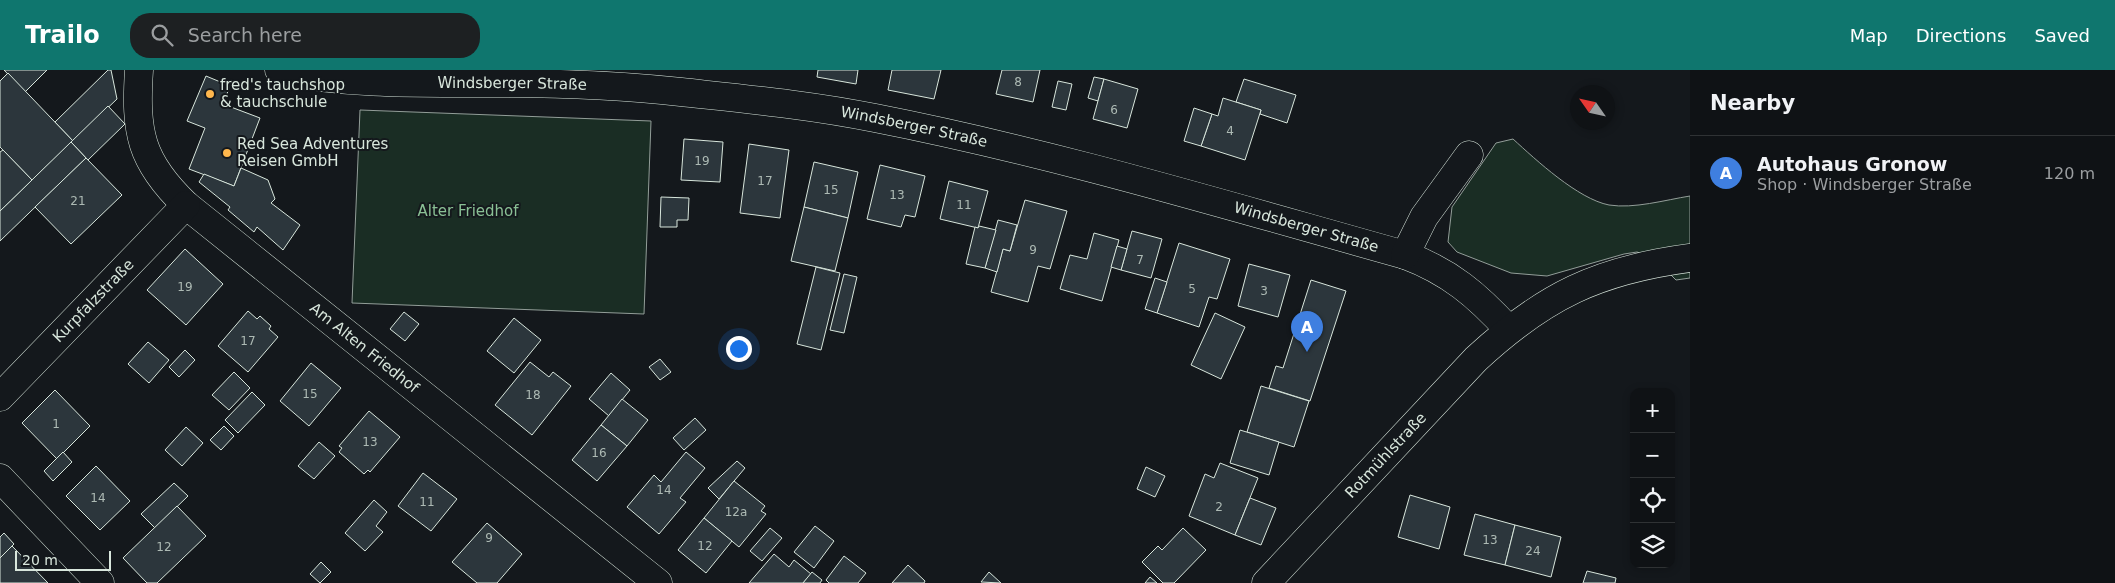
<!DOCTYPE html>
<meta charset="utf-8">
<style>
:root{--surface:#0f1215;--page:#1d2022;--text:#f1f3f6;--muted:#9b9ea0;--line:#2f3234;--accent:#0f766e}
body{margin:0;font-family:"DejaVu Sans",sans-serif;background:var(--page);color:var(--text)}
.controls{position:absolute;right:15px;bottom:15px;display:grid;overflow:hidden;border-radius:10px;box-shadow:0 2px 8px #0003}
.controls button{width:45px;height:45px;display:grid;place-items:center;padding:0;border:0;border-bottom:1px solid var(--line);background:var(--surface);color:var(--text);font:25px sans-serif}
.compass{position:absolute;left:1570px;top:15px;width:45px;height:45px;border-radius:50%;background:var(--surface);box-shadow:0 2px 8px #0003;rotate:304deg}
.scale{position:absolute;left:15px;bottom:12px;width:96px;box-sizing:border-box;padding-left:5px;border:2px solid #d8e6dc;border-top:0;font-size:14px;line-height:18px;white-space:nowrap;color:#d8e6dc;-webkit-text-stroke:4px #14181c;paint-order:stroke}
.you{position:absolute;left:738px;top:278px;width:18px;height:18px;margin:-12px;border:4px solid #fff;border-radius:50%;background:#1a73e8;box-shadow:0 0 0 8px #1a73e833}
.badge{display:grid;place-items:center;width:32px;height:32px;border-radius:50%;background:var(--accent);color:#fff;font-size:16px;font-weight:700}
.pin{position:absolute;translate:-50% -41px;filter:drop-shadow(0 1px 2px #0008)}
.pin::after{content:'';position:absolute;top:26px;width:18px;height:15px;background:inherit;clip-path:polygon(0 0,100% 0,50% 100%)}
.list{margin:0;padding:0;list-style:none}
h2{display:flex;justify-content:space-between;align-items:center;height:65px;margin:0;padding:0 20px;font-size:21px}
h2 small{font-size:16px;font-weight:400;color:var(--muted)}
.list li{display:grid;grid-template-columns:32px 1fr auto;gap:15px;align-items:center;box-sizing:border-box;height:75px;padding:0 20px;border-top:1px solid var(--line)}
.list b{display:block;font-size:19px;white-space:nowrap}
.list p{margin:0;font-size:16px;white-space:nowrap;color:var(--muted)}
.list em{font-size:16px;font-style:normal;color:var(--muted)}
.icon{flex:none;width:28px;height:28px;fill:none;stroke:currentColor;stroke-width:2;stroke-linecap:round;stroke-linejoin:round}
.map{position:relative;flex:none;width:1690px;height:513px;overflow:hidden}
header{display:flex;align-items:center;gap:30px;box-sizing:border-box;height:70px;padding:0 25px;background:var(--accent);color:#fff}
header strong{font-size:24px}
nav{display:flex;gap:28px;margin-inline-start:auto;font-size:18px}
.search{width:350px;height:45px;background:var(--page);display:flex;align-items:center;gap:12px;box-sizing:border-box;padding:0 18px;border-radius:20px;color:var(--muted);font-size:19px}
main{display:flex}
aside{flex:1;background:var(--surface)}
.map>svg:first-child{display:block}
.green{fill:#1a2d24;stroke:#939e99}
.building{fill:#2c363c;stroke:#d8e6dc}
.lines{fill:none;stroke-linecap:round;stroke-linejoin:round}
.minor-casing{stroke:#d8e6dc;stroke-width:29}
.minor{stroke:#14181c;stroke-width:28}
.poi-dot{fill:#ffb74d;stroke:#14181c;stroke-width:2}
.labels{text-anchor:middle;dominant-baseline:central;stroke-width:4;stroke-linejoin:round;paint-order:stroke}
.number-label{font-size:12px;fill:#adbab4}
.poi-label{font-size:15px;fill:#d8e6dc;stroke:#14181c;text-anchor:start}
.street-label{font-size:15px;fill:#d8e6dc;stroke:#14181c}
.park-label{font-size:15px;fill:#8ac095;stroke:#14181c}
</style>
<header>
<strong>Trailo</strong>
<div class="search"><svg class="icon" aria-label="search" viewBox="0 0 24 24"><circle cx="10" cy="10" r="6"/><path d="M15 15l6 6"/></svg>Search here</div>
<nav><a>Map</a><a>Directions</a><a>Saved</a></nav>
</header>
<main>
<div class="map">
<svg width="1690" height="513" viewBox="0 0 1690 513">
<rect width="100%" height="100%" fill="#14181c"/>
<!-- green -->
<g class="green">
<polygon points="360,40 651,51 644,244 352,233"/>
<path d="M 1513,69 C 1536,90 1578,129 1609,135 C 1634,139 1665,130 1690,126 L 1690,208 L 1676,210 L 1654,188 L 1637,182 L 1624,184 L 1547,206 L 1511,203 L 1457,182 L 1448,172 L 1452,137 L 1496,73 Z"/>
</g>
<!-- building -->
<g class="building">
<polygon points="4,0 47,0 25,22"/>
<polygon points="108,0 111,0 117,29 73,71 55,52"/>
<polygon points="818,0 858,0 856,14 817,7"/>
<polygon points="892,0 941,0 934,29 888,20"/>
<polygon points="1002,0 1040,0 1033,32 996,24"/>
<polygon points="8,3 73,71 32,110 0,77 0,11"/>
<polygon points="206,6 230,16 223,34 260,48 234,116 189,99 205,58 187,51"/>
<polygon points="1094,7 1104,9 1098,31 1088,28"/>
<polygon points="1104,9 1138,19 1127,58 1093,49"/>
<polygon points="1244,9 1296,25 1287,53 1260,44 1261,40 1236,32"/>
<polygon points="1058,11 1072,14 1066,40 1052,37"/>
<polygon points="1223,28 1261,40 1245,90 1201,76 1212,44 1218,46"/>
<polygon points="108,36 125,54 88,90 71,72"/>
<polygon points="1194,38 1212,44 1201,76 1184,71"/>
<polygon points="684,69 723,72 720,112 681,110"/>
<polygon points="71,72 86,88 0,171 0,141"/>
<polygon points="749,74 789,80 780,148 740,143"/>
<polygon points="3,80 32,110 0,141 0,82"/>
<polygon points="86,88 122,125 71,174 35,137"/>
<polygon points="814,92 858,102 848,148 804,137"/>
<polygon points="880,95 925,106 915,147 905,145 901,157 867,149"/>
<polygon points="241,98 268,110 275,129 271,133 300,155 283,180 257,157 254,162 228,140 230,137 199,112 204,104 234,116"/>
<polygon points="949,111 988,121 978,158 940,149"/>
<polygon points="661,127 689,128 688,150 677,150 677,157 660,157"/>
<polygon points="1025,130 1067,141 1050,199 1038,196 1028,232 991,222 1003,179 1010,181"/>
<polygon points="804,137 848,148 835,201 791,191"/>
<polygon points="998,150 1017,155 1010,181 1003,179 997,202 985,198"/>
<polygon points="979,156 996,160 985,198 966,194 975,157 978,158"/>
<polygon points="1132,161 1162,169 1151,208 1121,200"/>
<polygon points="1094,163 1119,170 1102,231 1060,219 1070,185 1087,189"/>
<polygon points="1179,173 1230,189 1217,229 1209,227 1199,257 1157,243"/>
<polygon points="1117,176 1127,179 1121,200 1111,197"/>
<polygon points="185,179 223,214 186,255 147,220"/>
<polygon points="1249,194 1290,205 1278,247 1238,236"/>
<polygon points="816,197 840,203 821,280 797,274"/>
<polygon points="844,204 857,207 844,263 830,260"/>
<polygon points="1155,208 1167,212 1157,243 1145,239"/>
<polygon points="1311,210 1346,221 1310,331 1269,318 1276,296 1283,298"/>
<polygon points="248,241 257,249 260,246 271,256 269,259 278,267 248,302 218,276"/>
<polygon points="404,242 419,254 405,271 390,259"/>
<polygon points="1215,243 1245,257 1221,309 1191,295"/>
<polygon points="514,248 541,270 514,303 487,281"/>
<polygon points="148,272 169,290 149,313 128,294"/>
<polygon points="185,280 195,290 179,307 169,297"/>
<polygon points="660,289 671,302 660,310 649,297"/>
<polygon points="530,292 549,307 553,302 571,316 532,365 495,335"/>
<polygon points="311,293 341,318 309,356 280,331"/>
<polygon points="234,302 250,318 229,340 212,325"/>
<polygon points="611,303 630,320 609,346 589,329"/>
<polygon points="1261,316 1309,331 1294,377 1247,362"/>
<polygon points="55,320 90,356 57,389 22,353"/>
<polygon points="252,322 265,335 238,363 225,350"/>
<polygon points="622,329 648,350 627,376 601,355"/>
<polygon points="369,341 400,367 370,402 368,400 364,404 339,382 342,378 339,376"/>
<polygon points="695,348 706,360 684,380 673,368"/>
<polygon points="601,355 627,376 597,411 572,390"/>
<polygon points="224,356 234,366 221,380 210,370"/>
<polygon points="186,357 203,373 182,396 165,380"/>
<polygon points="1240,360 1279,372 1269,405 1230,393"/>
<polygon points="319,372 335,386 314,409 298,396"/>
<polygon points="63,382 72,392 53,411 44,401"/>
<polygon points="686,382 705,398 680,428 686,432 659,464 627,437 654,405 661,412"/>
<polygon points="737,391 745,398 719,429 708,418"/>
<polygon points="1220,393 1258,408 1235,465 1189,446 1205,404 1214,408"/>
<polygon points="96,396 130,431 100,460 66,426"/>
<polygon points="1146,397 1165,406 1155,427 1137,419"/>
<polygon points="423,403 457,429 431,461 398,436"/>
<polygon points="734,411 765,436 761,441 766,444 739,477 704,448"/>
<polygon points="174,413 188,426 155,458 141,444"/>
<polygon points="1410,425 1450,437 1439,479 1398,467"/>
<polygon points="1250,428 1276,438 1261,475 1235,465"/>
<polygon points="374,430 387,442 376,456 383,462 365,481 345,463"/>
<polygon points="177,436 206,466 157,513 147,513 123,488"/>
<polygon points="1475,444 1515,455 1505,495 1464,485"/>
<polygon points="704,448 732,471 706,503 678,480"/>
<polygon points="487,453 522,484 497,513 477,513 452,492"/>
<polygon points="1515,455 1561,467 1551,507 1505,495"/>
<polygon points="815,456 834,471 814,498 794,482"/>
<polygon points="770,458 782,468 762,491 750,481"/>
<polygon points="1183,458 1206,480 1174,513 1163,513 1142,492 1158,476 1162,480"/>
<polygon points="4,463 14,474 0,488 0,467"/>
<polygon points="12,476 48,513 0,513 0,488"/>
<polygon points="774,484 789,497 794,490 811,504 803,513 749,513"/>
<polygon points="844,486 866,503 858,513 829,513 826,510"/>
<polygon points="321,492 331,502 320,513 310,504"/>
<polygon points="908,495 925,511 924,513 892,513"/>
<polygon points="1587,501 1616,508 1615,513 1583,513"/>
<polygon points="812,502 822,510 820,513 803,513"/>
<polygon points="989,502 1001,513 981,512"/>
<polygon points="1150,507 1157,513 1145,513"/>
</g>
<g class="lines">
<defs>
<g id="minor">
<path id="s1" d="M 139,0 C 135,62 140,91 186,135 L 658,513"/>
<path id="s2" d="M 279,0 C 349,15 420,13 491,13 C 554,13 618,15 681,22 C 746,29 811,35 875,48 C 1054,83 1229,136 1405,185 C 1450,202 1477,225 1509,260"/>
<polyline points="1405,185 1424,147 1469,85"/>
<path id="s3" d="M 0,327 L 186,135"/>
<polyline points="0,408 100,513"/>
<path id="s4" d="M 1266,513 L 1476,289 C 1544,226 1598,200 1690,188"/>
</g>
</defs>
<!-- minor casing -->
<use href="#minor" class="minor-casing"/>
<!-- minor -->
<use href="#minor" class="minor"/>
</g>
<!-- markers -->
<g class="poi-dot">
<circle cx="210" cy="24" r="5"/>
<circle cx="227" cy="83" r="5"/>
</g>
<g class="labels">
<!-- number labels -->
<g class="number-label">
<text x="1018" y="12">8</text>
<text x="1114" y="40">6</text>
<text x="1230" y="61">4</text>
<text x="702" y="91">19</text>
<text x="765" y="111">17</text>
<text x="831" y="120">15</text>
<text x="897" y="125">13</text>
<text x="78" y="131">21</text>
<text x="964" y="135">11</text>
<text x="1033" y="180">9</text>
<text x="1140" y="190">7</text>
<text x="185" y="217">19</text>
<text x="1192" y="219">5</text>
<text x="1264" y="221">3</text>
<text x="248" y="271">17</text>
<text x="310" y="324">15</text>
<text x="533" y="325">18</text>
<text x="56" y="354">1</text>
<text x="370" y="372">13</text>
<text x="599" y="383">16</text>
<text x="664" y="420">14</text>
<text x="98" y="428">14</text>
<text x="427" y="432">11</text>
<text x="1219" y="437">2</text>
<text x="736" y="442">12a</text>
<text x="489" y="468">9</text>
<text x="1490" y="470">13</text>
<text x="705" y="476">12</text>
<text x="164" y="477">12</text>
<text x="1533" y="481">24</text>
</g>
<!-- poi labels -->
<g class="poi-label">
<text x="220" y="15">fred's tauchshop<tspan x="220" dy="17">&amp; tauchschule</tspan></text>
<text x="237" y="74">Red Sea Adventures<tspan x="237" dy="17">Reisen GmbH</tspan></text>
</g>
<!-- street labels -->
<g class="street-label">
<text stroke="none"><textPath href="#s2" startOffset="234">Windsberger Straße</textPath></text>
<text stroke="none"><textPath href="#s2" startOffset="639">Windsberger Straße</textPath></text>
<text stroke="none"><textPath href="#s2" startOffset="1044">Windsberger Straße</textPath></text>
<text stroke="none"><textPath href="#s3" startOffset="134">Kurpfalzstraße</textPath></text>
<text stroke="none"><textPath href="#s1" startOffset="378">Am Alten Friedhof</textPath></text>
<text stroke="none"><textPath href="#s4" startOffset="175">Rotmühlstraße</textPath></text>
</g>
<!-- park labels -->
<g class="park-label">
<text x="468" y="141">Alter Friedhof</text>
</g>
</g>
</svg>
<div class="controls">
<button>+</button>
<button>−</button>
<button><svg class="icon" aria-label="locate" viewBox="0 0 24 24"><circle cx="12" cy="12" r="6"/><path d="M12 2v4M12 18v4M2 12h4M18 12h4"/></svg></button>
<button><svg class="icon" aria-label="layers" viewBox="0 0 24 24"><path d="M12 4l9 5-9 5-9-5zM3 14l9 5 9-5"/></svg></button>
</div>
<svg class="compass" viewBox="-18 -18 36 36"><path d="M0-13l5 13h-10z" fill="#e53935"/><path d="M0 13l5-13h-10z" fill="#9b9ea0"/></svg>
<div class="scale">20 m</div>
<div class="you"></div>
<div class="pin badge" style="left:1307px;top:282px;background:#3f7fe0">A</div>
</div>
<aside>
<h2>Nearby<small></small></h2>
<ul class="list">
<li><span class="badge" style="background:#3f7fe0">A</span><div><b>Autohaus Gronow</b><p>Shop · Windsberger Straße</p></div><em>120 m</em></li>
</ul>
</aside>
</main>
